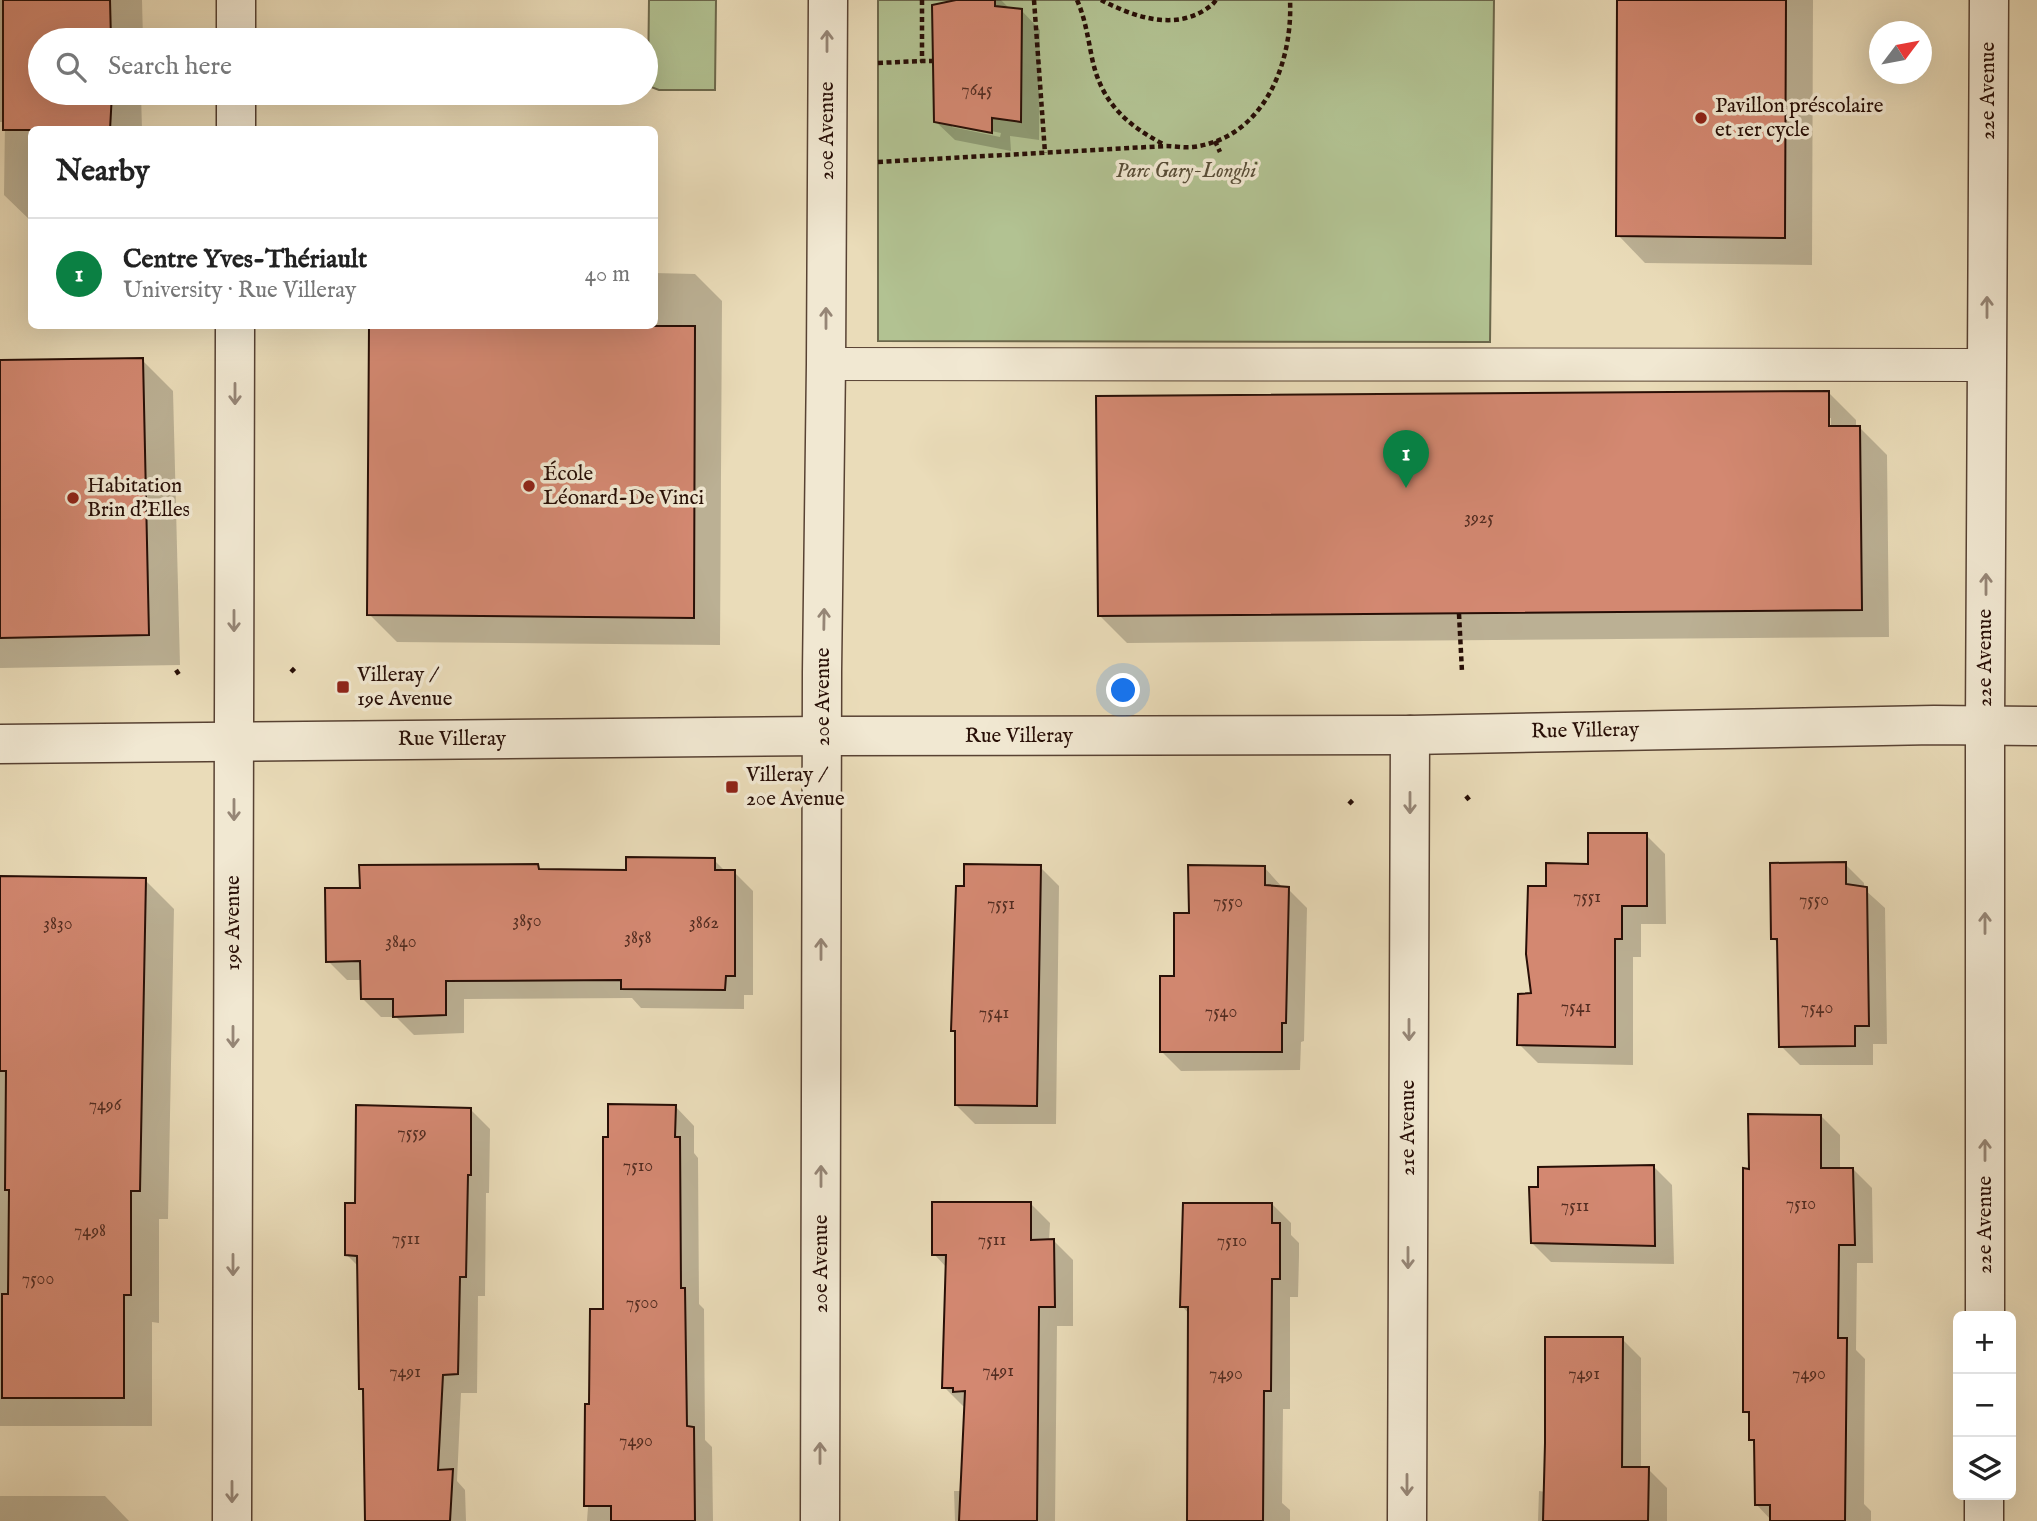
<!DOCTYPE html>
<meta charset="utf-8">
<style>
:root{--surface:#fff;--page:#f2f2f2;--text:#222;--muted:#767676;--line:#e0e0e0;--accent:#0b8043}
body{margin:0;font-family:"IM FELL English",serif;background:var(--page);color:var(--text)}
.controls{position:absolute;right:21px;bottom:21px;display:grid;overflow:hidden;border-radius:10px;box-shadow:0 7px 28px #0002}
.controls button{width:63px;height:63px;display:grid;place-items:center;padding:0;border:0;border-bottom:2px solid var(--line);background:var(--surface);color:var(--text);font:35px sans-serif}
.compass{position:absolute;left:1869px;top:21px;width:63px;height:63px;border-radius:50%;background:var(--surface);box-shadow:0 7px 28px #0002;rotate:58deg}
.you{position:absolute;left:1124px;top:691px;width:24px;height:24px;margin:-18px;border:5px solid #fff;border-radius:50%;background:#1a73e8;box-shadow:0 0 0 10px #1a73e833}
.badge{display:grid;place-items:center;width:46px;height:46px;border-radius:50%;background:var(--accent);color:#fff;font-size:23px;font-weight:700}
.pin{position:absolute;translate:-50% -58px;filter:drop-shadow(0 2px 4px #0008)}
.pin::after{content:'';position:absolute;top:37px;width:24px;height:21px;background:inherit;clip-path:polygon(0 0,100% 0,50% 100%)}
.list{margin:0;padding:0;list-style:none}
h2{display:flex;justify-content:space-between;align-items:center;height:91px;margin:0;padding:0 28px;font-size:30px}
h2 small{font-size:23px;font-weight:400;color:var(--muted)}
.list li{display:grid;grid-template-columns:46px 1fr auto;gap:21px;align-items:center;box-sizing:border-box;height:112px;padding:0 28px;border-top:2px solid var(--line)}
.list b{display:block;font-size:26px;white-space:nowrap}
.list p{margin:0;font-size:23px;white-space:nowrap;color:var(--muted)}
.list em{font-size:23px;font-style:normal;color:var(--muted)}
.icon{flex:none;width:38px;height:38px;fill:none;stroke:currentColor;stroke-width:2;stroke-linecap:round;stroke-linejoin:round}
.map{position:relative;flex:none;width:2037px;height:1521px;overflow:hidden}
.search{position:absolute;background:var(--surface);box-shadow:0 7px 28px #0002;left:28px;top:28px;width:630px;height:77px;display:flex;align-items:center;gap:18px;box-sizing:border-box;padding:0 24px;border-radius:38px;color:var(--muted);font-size:26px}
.panel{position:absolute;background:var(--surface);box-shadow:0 7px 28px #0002;left:28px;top:126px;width:630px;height:203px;border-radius:10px}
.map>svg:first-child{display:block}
.green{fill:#b2c292;stroke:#6c684c;stroke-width:2}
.shadow{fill:#0003;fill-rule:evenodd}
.building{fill:#d38871;stroke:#270e06;stroke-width:2}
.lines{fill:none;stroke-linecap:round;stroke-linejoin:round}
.service-casing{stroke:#584233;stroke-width:34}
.minor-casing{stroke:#584233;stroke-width:41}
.path{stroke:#270e06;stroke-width:4.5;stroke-dasharray:5 3.5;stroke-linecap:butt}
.service{stroke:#f1e8d2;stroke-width:32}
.minor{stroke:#f1e8d2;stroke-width:38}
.oneway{stroke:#968676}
.poi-dot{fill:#8f2418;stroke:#f1e8d2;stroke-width:2.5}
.labels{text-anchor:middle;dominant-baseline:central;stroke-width:7;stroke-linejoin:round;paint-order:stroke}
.number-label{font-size:18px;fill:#522c21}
.street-label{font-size:21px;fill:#270e06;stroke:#f1e8d2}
.poi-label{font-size:21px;fill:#270e06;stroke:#f1e8d2;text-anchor:start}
.park-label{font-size:21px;font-style:italic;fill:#584d37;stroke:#f1e8d2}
</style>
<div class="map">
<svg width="2037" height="1521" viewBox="0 0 2037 1521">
<rect width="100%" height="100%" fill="#eadcb9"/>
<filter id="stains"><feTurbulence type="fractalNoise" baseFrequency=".00286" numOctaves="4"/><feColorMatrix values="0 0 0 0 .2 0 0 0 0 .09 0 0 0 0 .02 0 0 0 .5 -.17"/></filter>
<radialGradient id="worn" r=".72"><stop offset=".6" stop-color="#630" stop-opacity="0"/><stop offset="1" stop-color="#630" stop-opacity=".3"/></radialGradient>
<!-- green -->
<g class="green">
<polygon points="649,0 716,0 715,90 659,90 651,87 648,82"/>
<polygon points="878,0 1494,0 1490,342 878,341"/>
</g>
<!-- shadow -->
<g class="shadow">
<polygon points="0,0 142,0 143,40 40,40 40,93 141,93 142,130 32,130 32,222 4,195 5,122 0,122"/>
<path d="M 964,0 L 1001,0 L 1010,9 L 1021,10 L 1040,30 L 1039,140 L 1010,136 L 1011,151 L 955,140 L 935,121 ZM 952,123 L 1001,133 L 1000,137 L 952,127 Z"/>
<polygon points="1619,0 1813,0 1812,265 1645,263 1618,235"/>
<polygon points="654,273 695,274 722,301 720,645 397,642 369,614 371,326 654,326"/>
<polygon points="142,360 173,391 180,665 0,668 0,362"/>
<path d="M 1828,392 L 1856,420 L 1856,427 L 1859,427 L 1887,455 L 1889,637 L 1127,643 L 1100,616 ZM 1827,418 L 1831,418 L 1831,434 L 1828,434 Z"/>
<polygon points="1646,835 1665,854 1666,924 1641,924 1641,957 1633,957 1633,1065 1538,1063 1519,1044 1533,995 1548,887"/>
<polygon points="714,860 726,872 734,872 753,891 753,995 744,995 744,1009 641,1008 632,998 464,999 464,1033 414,1035 396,1017 381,1017 362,998 362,980 347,980 328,961 361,889 537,866 542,871 628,871"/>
<polygon points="1845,864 1864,883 1864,889 1885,908 1887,1044 1873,1044 1873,1065 1800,1065 1781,1046 1779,945 1773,938"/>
<polygon points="1040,867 1059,886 1056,1124 975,1124 956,1105 957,1034 953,1030 965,887"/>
<polygon points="1264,867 1283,888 1288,889 1307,908 1304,1041 1301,1042 1300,1070 1181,1071 1162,1052 1190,915"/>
<polygon points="0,877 145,880 174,909 168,1219 159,1219 159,1323 152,1322 152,1426 0,1426"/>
<polygon points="675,1106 694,1126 694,1153 698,1158 699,1304 704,1309 705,1440 712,1447 713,1521 587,1521 588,1507 586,1505 591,1405 605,1310"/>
<polygon points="471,1110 490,1129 489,1193 486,1193 485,1296 478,1296 477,1393 461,1393 457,1481 465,1490 466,1521 367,1521 365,1392 361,1388 359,1267 346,1254 357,1205"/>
<polygon points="1821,1116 1840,1135 1840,1169 1853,1169 1872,1188 1873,1263 1857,1263 1856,1350 1865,1359 1864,1504 1871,1511 1871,1521 1772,1521 1756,1504 1756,1443 1751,1439 1751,1417 1745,1411 1751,1171"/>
<polygon points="1653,1166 1672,1185 1674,1264 1551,1262 1532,1243"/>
<polygon points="1031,1204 1050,1223 1049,1241 1054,1241 1073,1260 1073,1326 1057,1326 1055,1521 955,1521 954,1491 962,1491 966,1406 963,1406 944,1387 947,1268 934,1254"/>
<polygon points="1272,1204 1291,1223 1291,1235 1299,1243 1299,1256 1298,1297 1290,1297 1290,1409 1283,1409 1282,1503 1290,1510 1290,1521 1189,1521 1190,1315 1182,1306"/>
<polygon points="1622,1339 1641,1358 1641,1469 1648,1469 1667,1488 1667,1521 1538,1521 1539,1491 1546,1492"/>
<polygon points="0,1496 105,1496 129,1521 0,1521"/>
</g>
<!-- building -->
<g class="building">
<polygon points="3,0 110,0 111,40 40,40 40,93 112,93 110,130 3,130"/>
<polygon points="956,0 995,0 995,6 1022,9 1021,122 992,118 992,133 934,122 932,5"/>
<polygon points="1617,0 1786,0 1785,238 1616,236"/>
<polygon points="369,326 695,326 694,618 367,615"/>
<polygon points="143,358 149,635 0,638 0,360"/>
<polygon points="1829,391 1829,426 1860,426 1862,610 1098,616 1096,396"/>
<polygon points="1588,833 1647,833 1647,906 1622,906 1622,939 1615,939 1615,1047 1517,1045 1518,994 1531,993 1526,954 1528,886 1546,886 1546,863 1588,864"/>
<polygon points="626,857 715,858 715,870 735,870 735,976 726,976 725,990 621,989 621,980 446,981 446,1015 393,1017 393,999 361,999 360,961 326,962 325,888 360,888 359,865 538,864 539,869 626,870"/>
<polygon points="1846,862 1846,884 1867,887 1869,1026 1855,1026 1855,1046 1779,1047 1777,939 1771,939 1770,863"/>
<polygon points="964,864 1041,865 1037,1106 955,1105 955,1031 951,1031 956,886 964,886"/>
<polygon points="1188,865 1265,866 1265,885 1289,887 1286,1023 1282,1023 1282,1052 1160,1052 1160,976 1174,976 1174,913 1189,913"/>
<polygon points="0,876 146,878 140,1191 131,1191 131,1295 124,1295 124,1398 2,1398 2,1294 8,1294 9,1190 5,1190 6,1071 0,1071"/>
<polygon points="608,1104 676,1105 675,1137 680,1137 681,1288 685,1288 687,1426 694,1427 695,1521 611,1521 611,1506 584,1506 585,1404 589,1404 590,1309 603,1309 603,1137 608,1137"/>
<polygon points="356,1105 471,1108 471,1175 468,1175 466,1277 460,1277 458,1374 443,1375 438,1470 453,1469 450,1521 365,1521 363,1389 359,1389 357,1256 345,1255 345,1203 355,1203"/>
<polygon points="1748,1114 1821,1115 1821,1168 1853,1168 1855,1245 1839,1245 1838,1338 1847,1338 1845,1521 1770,1521 1770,1505 1755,1505 1754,1440 1749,1440 1749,1412 1743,1412 1743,1168 1749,1169"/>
<polygon points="1654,1165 1655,1246 1531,1243 1529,1187 1538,1187 1538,1167"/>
<polygon points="932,1202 1031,1202 1031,1240 1054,1239 1055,1307 1039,1307 1037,1521 959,1521 965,1391 953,1392 953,1388 942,1388 946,1255 932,1255"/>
<polygon points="1183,1203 1272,1203 1272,1223 1280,1223 1280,1279 1272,1279 1271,1391 1264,1391 1263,1521 1187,1521 1188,1307 1180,1307"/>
<polygon points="1545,1337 1623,1337 1622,1467 1649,1467 1648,1521 1543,1521 1545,1443"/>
</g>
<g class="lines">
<defs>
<polyline id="service" points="826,364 1987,365"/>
<g id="minor">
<polyline points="236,40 236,0"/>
<polyline points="236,130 236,93"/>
<polyline points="0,744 822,736 1410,735 1934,725 2037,726"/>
<polyline points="1985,1316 1985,725 1989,0"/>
<polyline points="232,1521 235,326"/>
<polyline points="820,1521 822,672 826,364 828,0"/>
<polyline points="1407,1521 1410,735"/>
<polyline points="1984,1521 1984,1495"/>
</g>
</defs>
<!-- service casing -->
<use href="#service" class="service-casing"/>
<!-- minor casing -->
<use href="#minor" class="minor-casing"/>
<!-- path -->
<g class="path">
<polyline points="922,0 922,61 933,61"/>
<polyline points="1034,0 1045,153"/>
<path d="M 1077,0 C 1085,18 1088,38 1092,58 C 1101,102 1126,125 1165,145"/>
<path d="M 1101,0 C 1132,16 1171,30 1203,11 C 1209,7 1212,6 1216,0"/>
<polyline points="878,63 922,61"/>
<polyline points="1215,141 1220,152"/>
<path d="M 878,162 L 1166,146 C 1174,146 1184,148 1193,147 C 1264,138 1293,63 1290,0"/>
<polyline points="1459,614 1462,672"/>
<polyline points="176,670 180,676"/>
<polyline points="291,672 296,667"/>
<polyline points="1466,796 1470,801"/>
<polyline points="1349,804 1353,800"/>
</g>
<!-- service -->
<use href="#service" class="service"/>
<!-- minor -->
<use href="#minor" class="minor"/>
</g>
<!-- one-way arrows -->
<defs><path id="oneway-shaft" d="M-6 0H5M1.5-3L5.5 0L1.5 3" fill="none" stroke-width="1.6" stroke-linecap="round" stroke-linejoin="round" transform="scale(1.75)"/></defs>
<g class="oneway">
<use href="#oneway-shaft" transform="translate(827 41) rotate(-90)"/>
<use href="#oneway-shaft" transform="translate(1987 307) rotate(-90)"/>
<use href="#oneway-shaft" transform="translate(826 318) rotate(-90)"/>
<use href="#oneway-shaft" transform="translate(235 394) rotate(90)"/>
<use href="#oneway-shaft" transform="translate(1986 584) rotate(-90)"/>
<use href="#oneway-shaft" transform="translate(824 619) rotate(-89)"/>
<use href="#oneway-shaft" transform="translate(234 621) rotate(90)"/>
<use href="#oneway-shaft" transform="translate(1410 803) rotate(90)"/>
<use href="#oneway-shaft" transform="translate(234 810) rotate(90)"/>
<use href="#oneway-shaft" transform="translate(1985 923) rotate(-90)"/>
<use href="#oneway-shaft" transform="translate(821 949) rotate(-90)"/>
<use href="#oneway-shaft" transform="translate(1409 1030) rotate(90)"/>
<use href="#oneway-shaft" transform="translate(233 1037) rotate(90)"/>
<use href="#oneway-shaft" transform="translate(1985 1150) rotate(-90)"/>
<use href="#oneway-shaft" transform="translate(821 1176) rotate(-90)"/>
<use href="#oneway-shaft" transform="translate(1408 1258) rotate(90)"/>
<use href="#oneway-shaft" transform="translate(233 1265) rotate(90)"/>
<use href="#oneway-shaft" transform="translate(820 1453) rotate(-90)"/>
<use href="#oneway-shaft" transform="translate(1407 1485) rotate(90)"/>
<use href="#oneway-shaft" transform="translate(232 1492) rotate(90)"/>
</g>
<!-- markers -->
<g class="poi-dot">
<circle cx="1701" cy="118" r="7"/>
<circle cx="529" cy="486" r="7"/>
<circle cx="73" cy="498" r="7"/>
<rect x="336" y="680" width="14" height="14" rx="3.5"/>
<rect x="725" y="780" width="14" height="14" rx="3.5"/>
</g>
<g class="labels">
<!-- number labels -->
<g class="number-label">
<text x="977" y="90">7645</text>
<text x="1479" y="518">3925</text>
<text x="1587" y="897">7551</text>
<text x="1814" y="900">7550</text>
<text x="1228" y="902">7550</text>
<text x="1001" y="904">7551</text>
<text x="527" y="921">3850</text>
<text x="704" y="923">3862</text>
<text x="58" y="924">3830</text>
<text x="638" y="938">3858</text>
<text x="401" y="942">3840</text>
<text x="1576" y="1007">7541</text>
<text x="1817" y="1008">7540</text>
<text x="1221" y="1012">7540</text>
<text x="994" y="1013">7541</text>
<text x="105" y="1105">7496</text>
<text x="412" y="1133">7559</text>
<text x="638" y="1166">7510</text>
<text x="1801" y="1204">7510</text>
<text x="1575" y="1206">7511</text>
<text x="90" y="1231">7498</text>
<text x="406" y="1239">7511</text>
<text x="992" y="1240">7511</text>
<text x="1232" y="1241">7510</text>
<text x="38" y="1279">7500</text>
<text x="642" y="1303">7500</text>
<text x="998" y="1371">7491</text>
<text x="405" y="1372">7491</text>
<text x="1226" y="1374">7490</text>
<text x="1584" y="1374">7491</text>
<text x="1809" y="1374">7490</text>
<text x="636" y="1441">7490</text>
</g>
<!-- street labels -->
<g class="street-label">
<text transform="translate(1988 91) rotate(-90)">22e Avenue</text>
<text transform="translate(827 131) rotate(-90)">20e Avenue</text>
<text transform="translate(1985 658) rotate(-90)">22e Avenue</text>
<text transform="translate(823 697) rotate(-90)">20e Avenue</text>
<text transform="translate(1585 731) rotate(-1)">Rue Villeray</text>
<text x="1019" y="736">Rue Villeray</text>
<text x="452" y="739">Rue Villeray</text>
<text transform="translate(233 923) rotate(-90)">19e Avenue</text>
<text transform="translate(1408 1128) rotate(-90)">21e Avenue</text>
<text transform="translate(1985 1225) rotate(-90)">22e Avenue</text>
<text transform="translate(821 1264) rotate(-90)">20e Avenue</text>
</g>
<!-- poi labels -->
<g class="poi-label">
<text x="1715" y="106">Pavillon préscolaire<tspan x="1715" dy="24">et 1er cycle</tspan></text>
<text x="543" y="474">École<tspan x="543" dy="24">Léonard-De Vinci</tspan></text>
<text x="87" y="486">Habitation<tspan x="87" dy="24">Brin d'Elles</tspan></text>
<text x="357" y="675">Villeray /<tspan x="357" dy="24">19e Avenue</tspan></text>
<text x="746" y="775">Villeray /<tspan x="746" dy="24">20e Avenue</tspan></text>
</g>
<!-- park labels -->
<g class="park-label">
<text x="1186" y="171">Parc Gary-Longhi</text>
</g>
</g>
<rect width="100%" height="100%" filter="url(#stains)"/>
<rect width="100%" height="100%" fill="url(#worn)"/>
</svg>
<div class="controls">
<button>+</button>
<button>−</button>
<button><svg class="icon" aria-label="layers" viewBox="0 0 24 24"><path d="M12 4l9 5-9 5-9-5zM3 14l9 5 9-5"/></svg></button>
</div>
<svg class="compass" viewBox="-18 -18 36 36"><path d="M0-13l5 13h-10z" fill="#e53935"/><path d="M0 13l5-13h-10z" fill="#767676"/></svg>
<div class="you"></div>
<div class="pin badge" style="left:1406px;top:488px">1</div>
<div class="search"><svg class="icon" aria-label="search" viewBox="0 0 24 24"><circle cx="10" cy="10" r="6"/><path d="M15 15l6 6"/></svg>Search here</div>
<section class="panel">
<h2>Nearby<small></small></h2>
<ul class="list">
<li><span class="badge">1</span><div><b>Centre Yves-Thériault</b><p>University · Rue Villeray</p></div><em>40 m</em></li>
</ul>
</section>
</div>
